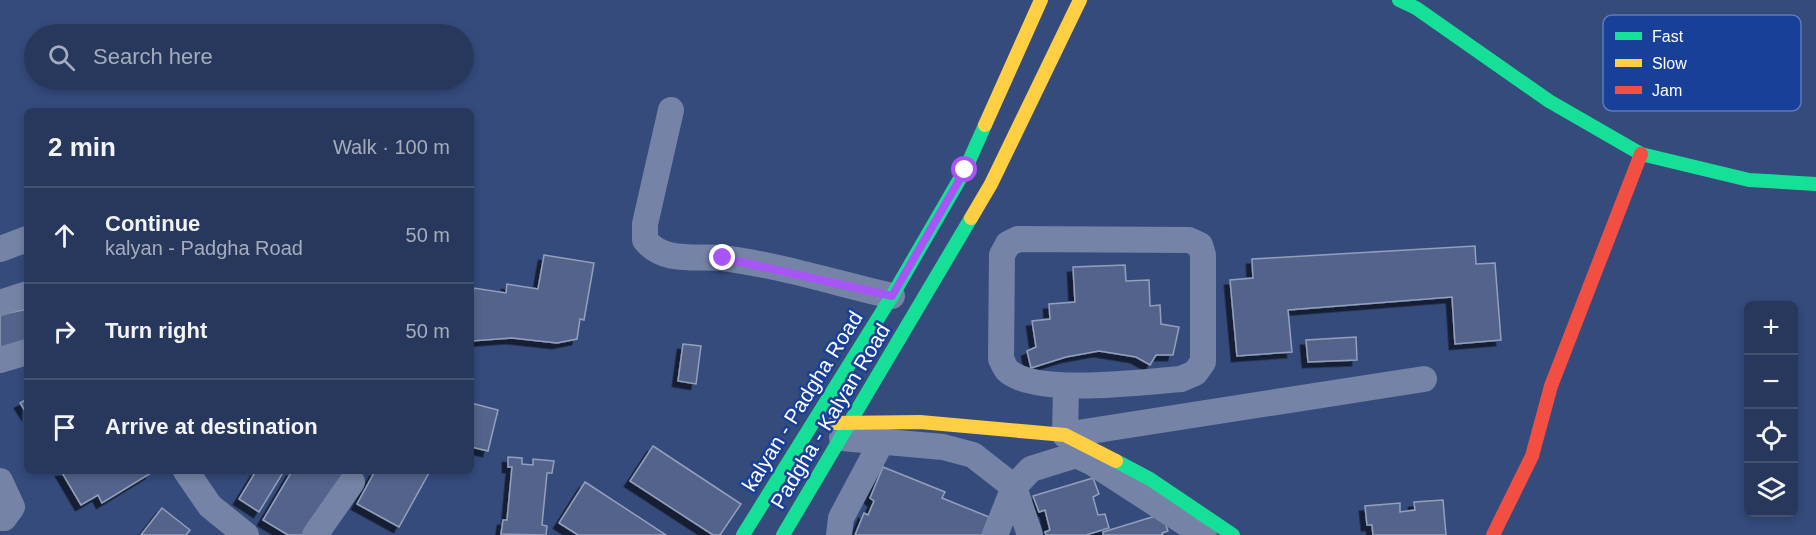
<!DOCTYPE html>
<meta charset="utf-8">
<style>
:root{--surface:#28385d;--page:#344366;--text:#f1f3f6;--muted:#a5acbc;--line:#445272}
body{margin:0;font-family:Arial,sans-serif;background:var(--page);color:var(--text)}
.controls{position:absolute;right:18px;bottom:18px;display:grid;overflow:hidden;border-radius:9px;box-shadow:0 3px 9px #0003}
.controls button{width:54px;height:54px;display:grid;place-items:center;padding:0;border:0;border-bottom:2px solid var(--line);background:var(--surface);color:var(--text);font:30px sans-serif}
.stop{position:absolute;width:18px;height:18px;margin:-14px;border:4px solid #a855f7;border-radius:50%;background:#fff}
.stop.end{background:#a855f7;border-color:#fff;box-shadow:0 2px 6px #0008}
.list{margin:0;padding:0;list-style:none}
h2{display:flex;justify-content:space-between;align-items:center;height:78px;margin:0;padding:0 24px;font-size:26px}
h2 small{font-size:20px;font-weight:400;color:var(--muted)}
.list li{display:grid;grid-template-columns:39px 1fr auto;gap:18px;align-items:center;box-sizing:border-box;height:96px;padding:0 24px;border-top:2px solid var(--line)}
.list b{display:block;font-size:22px;white-space:nowrap}
.list p{margin:0;font-size:20px;white-space:nowrap;color:var(--muted)}
.list em{font-size:20px;font-style:normal;color:var(--muted)}
.icon{flex:none;width:33px;height:33px;fill:none;stroke:currentColor;stroke-width:2;stroke-linecap:round;stroke-linejoin:round}
.map{position:relative;flex:none;width:1816px;height:535px;overflow:hidden}
.search{position:absolute;background:var(--surface);box-shadow:0 3px 9px #0003;left:24px;top:24px;width:450px;height:66px;display:flex;align-items:center;gap:15px;box-sizing:border-box;padding:0 21px;border-radius:33px;color:var(--muted);font-size:22px}
.panel{position:absolute;background:var(--surface);box-shadow:0 3px 9px #0003;left:24px;top:108px;width:450px;height:366px;border-radius:9px}
.map>svg:first-child{display:block}
.building{fill:#52648b;stroke:#94a0bb;stroke-width:1.5;filter:url(#shadow)}
.lines{fill:none;stroke-linecap:round;stroke-linejoin:round}
.street{stroke:#7584a6;stroke-width:26}
.fast{stroke:#16e098;stroke-width:14}
.slow{stroke:#ffcf43;stroke-width:14}
.jam{stroke:#f24e42;stroke-width:14}
.route{stroke:#a855f7;stroke-width:8}
.labels{text-anchor:middle;dominant-baseline:central;stroke-width:5;stroke-linejoin:round;paint-order:stroke}
.street-label{font-size:21px;fill:#fff;stroke:#184099}
.key{fill:#184099;stroke:#5d79b8;stroke-width:1.5}
.key-label{font-size:16px;fill:#fff}
</style>
<div class="map">
<svg width="1816" height="535" viewBox="0 0 1816 535">
<defs>
<filter id="shadow"><feDropShadow dx="-5.5" dy="5.5" stdDeviation="0" flood-color="#0009"/></filter>
</defs>
<rect width="100%" height="100%" fill="#354b7c"/>
<!-- building -->
<g class="building">
<polygon points="1475,246 1476,264 1495,263 1501,340 1455,344 1452,297 1288,310 1292,352 1237,356 1230,280 1253,278 1252,259"/>
<polygon points="544,255 594,263 584,320 580,319 577,339 557,343 512,338 471,341 471,293 473,294 474,288 506,293 507,284 538,289"/>
<polygon points="1125,265 1126,281 1149,280 1150,306 1160,305 1161,324 1179,327 1173,355 1156,355 1150,365 1136,357 1099,351 1066,357 1031,368 1027,351 1036,347 1032,321 1050,319 1049,304 1075,302 1073,267"/>
<polygon points="27,309 27,343 0,351 0,315"/>
<polygon points="1356,337 1357,360 1308,362 1306,340"/>
<polygon points="683,344 701,346 696,384 678,381"/>
<polygon points="27,399 27,414 20,403"/>
<polygon points="471,403 498,410 488,451 471,447"/>
<polygon points="653,446 741,504 720,535 713,535 630,481"/>
<polygon points="508,457 522,458 522,464 533,465 533,459 554,461 552,473 547,473 542,525 547,526 546,535 501,534 503,520 507,520 512,467 508,467"/>
<polygon points="883,467 945,492 942,498 989,517 982,535 855,535 864,513 868,515 874,501 870,498"/>
<polygon points="61,471 150,471 151,473 102,503 98,495 81,505"/>
<polygon points="256,471 284,471 259,512 239,499"/>
<polygon points="292,471 348,471 310,535 288,535 263,520"/>
<polygon points="375,471 430,471 399,527 357,504"/>
<polygon points="1093,478 1099,494 1093,497 1098,515 1105,514 1109,528 1086,535 1046,535 1045,532 1050,530 1045,510 1039,512 1033,496"/>
<polygon points="585,482 666,535 578,535 559,523"/>
<polygon points="1443,500 1446,535 1373,535 1372,525 1367,525 1365,506 1400,503 1400,512 1415,510 1414,502"/>
<polygon points="162,508 190,530 186,535 141,535"/>
<polygon points="1162,514 1168,531 1162,533 1163,535 1103,535 1103,532"/>
</g>
<g class="lines">
<!-- street -->
<g class="street">
<path d="M 671,110 L 645,224 L 645,240 C 663,263 695,256 722,258 C 775,264 839,284 892,296"/>
<path d="M 1018,239 L 1189,240 L 1200,245 L 1203,255 L 1203,362 L 1195,373 L 1181,379 C 1143,382 1037,396 1008,371 C 1005,369 1003,362 1001,359 L 1002,255 L 1008,244 Z"/>
<polyline points="0,249 27,239"/>
<polyline points="0,303 27,294"/>
<polyline points="0,360 27,352"/>
<polyline points="1066,387 1065,435 1424,379"/>
<polyline points="842,438 943,447 973,455 1014,487 995,535"/>
<polyline points="186,471 210,506 246,535"/>
<polyline points="0,481 12,507 4,518 0,518"/>
<polyline points="315,535 352,482"/>
<polyline points="839,535 841,518 882,441"/>
<polyline points="1030,535 1014,487 1031,469 1076,455 1093,463 1204,535"/>
</g>
<!-- fast -->
<g class="fast">
<polyline points="1399,0 1416,8 1549,101 1641,154 1749,180 1816,184"/>
<polyline points="1116,461 1150,479 1233,535"/>
<polyline points="743,535 892,296 965,170 985,125"/>
<polyline points="783,535 971,218"/>
</g>
<!-- slow -->
<g class="slow">
<polyline points="985,125 1041,0"/>
<polyline points="971,218 991,184 1080,0"/>
<polyline points="835,423 920,422 1065,435 1116,461"/>
</g>
<!-- jam -->
<polyline class="jam" points="1493,535 1532,456 1551,386 1641,154"/>
</g>
<g class="lines">
<!-- route -->
<polyline class="route" points="723,258 892,296 965,170"/>
</g>
<g class="labels">
<!-- street labels -->
<g class="street-label">
<text transform="translate(802 401) rotate(-58)">kalyan - Padgha Road</text>
<text transform="translate(830 416) rotate(-59)">Padgha - Kalyan Road</text>
</g>
</g>
<!-- legend -->
<rect x="1603" y="15" width="198" height="96" rx="9" class="key"/>
<rect x="1615" y="32" width="27" height="8" fill="#16e098"/>
<rect x="1615" y="59" width="27" height="8" fill="#ffcf43"/>
<rect x="1615" y="86" width="27" height="8" fill="#f24e42"/>
<g class="key-label">
<text x="1652" y="42">Fast</text>
<text x="1652" y="69">Slow</text>
<text x="1652" y="96">Jam</text>
</g>
</svg>
<div class="controls">
<button>+</button>
<button>−</button>
<button><svg class="icon" aria-label="locate" viewBox="0 0 24 24"><circle cx="12" cy="12" r="6"/><path d="M12 2v4M12 18v4M2 12h4M18 12h4"/></svg></button>
<button><svg class="icon" aria-label="layers" viewBox="0 0 24 24"><path d="M12 4l9 5-9 5-9-5zM3 14l9 5 9-5"/></svg></button>
</div>
<div class="stop" style="left:965px;top:170px"></div>
<div class="stop end" style="left:723px;top:258px"></div>
<div class="search"><svg class="icon" aria-label="search" viewBox="0 0 24 24"><circle cx="10" cy="10" r="6"/><path d="M15 15l6 6"/></svg>Search here</div>
<section class="panel">
<h2>2 min<small>Walk · 100 m</small></h2>
<ul class="list">
<li><svg class="icon" aria-label="ahead" viewBox="0 0 24 24"><path d="M12 20V5M6 11l6-6 6 6"/></svg><div><b>Continue</b><p>kalyan - Padgha Road</p></div><em>50 m</em></li>
<li><svg class="icon" aria-label="right" viewBox="0 0 24 24"><path d="M7 20v-9h11M14 6l5 5-5 5"/></svg><div><b>Turn right</b></div><em>50 m</em></li>
<li><svg class="icon" aria-label="arrive" viewBox="0 0 24 24"><path d="M6 21V4h12l-3 4 3 4H6"/></svg><div><b>Arrive at destination</b></div></li>
</ul>
</section>
</div>
